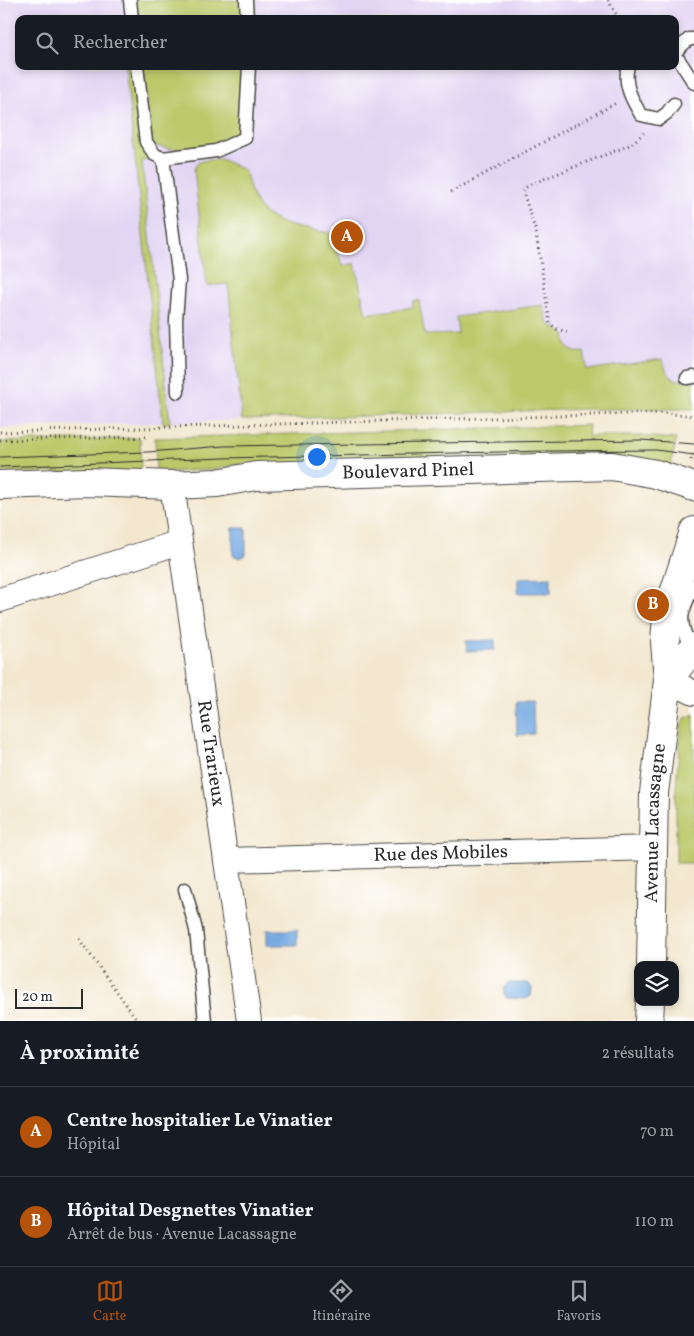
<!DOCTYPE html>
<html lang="fr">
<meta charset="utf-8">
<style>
:root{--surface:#171b24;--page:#20242c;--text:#f1f3f6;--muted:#9ea1a6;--line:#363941;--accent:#b45309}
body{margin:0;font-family:Vollkorn,serif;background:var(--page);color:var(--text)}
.controls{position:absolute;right:15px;bottom:15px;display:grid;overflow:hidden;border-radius:10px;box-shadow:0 2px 8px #0003}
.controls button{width:45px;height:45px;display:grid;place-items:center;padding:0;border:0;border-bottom:1px solid var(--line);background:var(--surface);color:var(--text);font:25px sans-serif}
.scale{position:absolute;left:15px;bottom:12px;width:68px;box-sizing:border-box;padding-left:5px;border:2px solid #2b2b2b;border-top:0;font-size:14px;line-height:18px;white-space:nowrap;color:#2b2b2b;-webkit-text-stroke:4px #fff;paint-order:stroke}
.you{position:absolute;left:316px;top:456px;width:18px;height:18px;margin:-12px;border:4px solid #fff;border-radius:50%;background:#1a73e8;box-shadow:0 0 0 8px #1a73e833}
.badge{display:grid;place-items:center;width:32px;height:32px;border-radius:50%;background:var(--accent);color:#fff;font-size:16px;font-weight:700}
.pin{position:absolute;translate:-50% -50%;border:2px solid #fff;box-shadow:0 1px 5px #0006}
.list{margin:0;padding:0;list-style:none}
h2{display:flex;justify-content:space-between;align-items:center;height:65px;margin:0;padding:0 20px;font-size:21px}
h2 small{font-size:16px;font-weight:400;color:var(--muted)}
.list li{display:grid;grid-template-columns:32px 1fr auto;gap:15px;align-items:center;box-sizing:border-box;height:90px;padding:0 20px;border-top:1px solid var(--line)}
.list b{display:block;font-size:19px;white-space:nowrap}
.list p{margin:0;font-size:16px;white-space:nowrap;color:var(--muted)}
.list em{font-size:16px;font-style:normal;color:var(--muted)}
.icon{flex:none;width:28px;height:28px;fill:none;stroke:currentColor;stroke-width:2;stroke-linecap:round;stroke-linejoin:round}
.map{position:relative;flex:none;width:694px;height:1021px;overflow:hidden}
.search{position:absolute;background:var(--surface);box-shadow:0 2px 8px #0003;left:15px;right:15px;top:15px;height:55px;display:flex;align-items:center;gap:12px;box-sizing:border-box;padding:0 18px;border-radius:10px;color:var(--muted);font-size:19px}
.sheet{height:245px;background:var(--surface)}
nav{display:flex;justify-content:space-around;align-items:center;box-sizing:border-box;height:70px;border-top:1px solid var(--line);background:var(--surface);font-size:14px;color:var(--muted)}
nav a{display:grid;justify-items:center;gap:2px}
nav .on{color:var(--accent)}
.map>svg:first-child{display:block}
.built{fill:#e2d4f3;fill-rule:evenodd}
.green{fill:#bbc96b;stroke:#737a4b}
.water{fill:#74a9e1;stroke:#506a86}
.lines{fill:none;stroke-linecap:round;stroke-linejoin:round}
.lane-casing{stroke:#494744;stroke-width:15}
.street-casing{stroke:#494744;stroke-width:26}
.secondary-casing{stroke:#494744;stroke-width:30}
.path{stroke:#494744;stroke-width:3;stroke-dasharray:1 4;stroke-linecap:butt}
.lane{stroke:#fff;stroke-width:12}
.street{stroke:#fff;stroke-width:24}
.secondary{stroke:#fff;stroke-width:28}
.tram{stroke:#2b2b2b;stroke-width:1}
.labels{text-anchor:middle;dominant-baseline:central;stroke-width:4;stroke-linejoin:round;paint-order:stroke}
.street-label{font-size:19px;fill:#2b2b2b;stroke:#fff}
</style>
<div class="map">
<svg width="694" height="1021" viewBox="0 0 694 1021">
<rect width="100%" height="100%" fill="#fff"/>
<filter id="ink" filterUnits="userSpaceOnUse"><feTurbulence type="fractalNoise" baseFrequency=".02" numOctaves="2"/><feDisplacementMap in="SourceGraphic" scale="10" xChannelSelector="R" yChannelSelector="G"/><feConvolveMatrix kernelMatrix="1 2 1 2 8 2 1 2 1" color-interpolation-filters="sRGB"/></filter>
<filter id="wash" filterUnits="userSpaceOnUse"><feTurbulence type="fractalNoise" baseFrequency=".0096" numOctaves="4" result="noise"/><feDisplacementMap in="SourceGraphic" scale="20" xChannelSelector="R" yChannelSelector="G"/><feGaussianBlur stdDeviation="1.12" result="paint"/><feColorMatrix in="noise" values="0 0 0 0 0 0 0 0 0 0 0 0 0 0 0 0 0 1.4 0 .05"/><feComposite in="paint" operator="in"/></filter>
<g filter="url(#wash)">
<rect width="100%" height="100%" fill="#f3e7cf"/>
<!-- built -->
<path class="built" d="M 0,0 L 694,0 L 694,409 L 591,409 L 0,428 ZM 19,19 L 675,19 L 675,66 L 19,66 Z"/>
<!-- green -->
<g class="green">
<polygon points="135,0 241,0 242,19 137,19"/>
<polygon points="125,66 132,66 148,160 142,161 170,423 163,423"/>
<path d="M 143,66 L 242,66 L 240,118 L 235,137 C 229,140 221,145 214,147 C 201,150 162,152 152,143 Z"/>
<path d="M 221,159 L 244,170 C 249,179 249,190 254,199 C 267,227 304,228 330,233 L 343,266 L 355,263 L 366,314 L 413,307 L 413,301 L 419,300 L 425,335 L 458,334 L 456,317 L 543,305 L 548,323 L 566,335 C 563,348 572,354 584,352 L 587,370 L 663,359 C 666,378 676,383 694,380 L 694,409 L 591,409 L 242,420 L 228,284 L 207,286 L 194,170 C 196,158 211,160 221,159 Z"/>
<polygon points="589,425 588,436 641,436 676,439 671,465 244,464 210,470 156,472 155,438"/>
<polygon points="140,438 141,473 0,472 0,442"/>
<polygon points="694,714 694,863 676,863 676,787 681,726 685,718"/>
</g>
<!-- water -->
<g class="water">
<polygon points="233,528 246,528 246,555 240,558 233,555"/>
<polygon points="551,577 551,593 518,593 518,578"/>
<polygon points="495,640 495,650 467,651 466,641"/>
<polygon points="516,702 533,702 534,734 517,735"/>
<rect x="267" y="930" width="30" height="15"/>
<polygon points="508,983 528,983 532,988 531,996 526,999 507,998 504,994 504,987"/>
</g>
</g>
<g filter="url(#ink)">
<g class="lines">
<defs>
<g id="lane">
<polyline points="130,0 132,19"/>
<polyline points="246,0 247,19"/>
<polyline points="675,52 689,39 694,39"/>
<polyline points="675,58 679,60 694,83"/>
<polyline points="137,66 146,142 155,155 163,158"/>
<path d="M 628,66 C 623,84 632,100 641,115 L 659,119 L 667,113 L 674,104"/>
<polyline points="687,378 694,377"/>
<polyline points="178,392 176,320 179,280 163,158 216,151 245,138 249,66"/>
<path d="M 692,651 C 678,621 679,615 694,586"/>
<polyline points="185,889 196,930 205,1021"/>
</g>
<g id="street">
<path id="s1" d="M 172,485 L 249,1021"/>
<polyline points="0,600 180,542"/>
<polyline points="668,680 694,693"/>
<path id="s2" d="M 227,860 L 654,848"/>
</g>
<g id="secondary">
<path id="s3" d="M 0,485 L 87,482 L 172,485 L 217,483 L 256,476 L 612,466 L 656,474 L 694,487"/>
<polyline points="668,680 694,647"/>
<path id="s4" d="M 651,965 L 654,793 L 668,680 L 665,642 L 667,615 L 694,531"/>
<polyline points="649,1021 650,1002"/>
</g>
</defs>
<!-- lane casing -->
<use href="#lane" class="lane-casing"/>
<!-- street casing -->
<use href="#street" class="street-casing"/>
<!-- secondary casing -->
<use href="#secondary" class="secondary-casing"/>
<!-- path -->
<g class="path">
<polyline points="608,0 619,19"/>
<polyline points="451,192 616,103"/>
<polyline points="567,332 557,329 550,324 536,232 523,192 525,188 531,184 630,145 644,133"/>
<polyline points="0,432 661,413 694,416"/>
<polyline points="0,440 148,437"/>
<polyline points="691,460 694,451"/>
<polyline points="79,939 138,1021"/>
</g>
<!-- lane -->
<use href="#lane" class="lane"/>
<!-- street -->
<use href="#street" class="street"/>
<!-- secondary -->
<use href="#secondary" class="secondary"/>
<!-- tram -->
<g class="tram">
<polyline points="0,457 148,452 224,446 641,440 694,444"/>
<polyline points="0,467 223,458 548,451 656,450 694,455"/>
</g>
</g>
</g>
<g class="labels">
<!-- street labels -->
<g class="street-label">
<text stroke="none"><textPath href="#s3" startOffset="409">Boulevard Pinel</textPath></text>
<text stroke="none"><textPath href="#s1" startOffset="271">Rue Trarieux</textPath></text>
<text stroke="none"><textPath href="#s4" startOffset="142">Avenue Lacassagne</textPath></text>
<text stroke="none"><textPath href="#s2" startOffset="214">Rue des Mobiles</textPath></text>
</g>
</g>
</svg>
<div class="controls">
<button><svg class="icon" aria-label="layers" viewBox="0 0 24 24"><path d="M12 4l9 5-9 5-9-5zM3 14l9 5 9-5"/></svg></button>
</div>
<div class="scale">20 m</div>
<div class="you"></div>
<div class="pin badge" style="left:347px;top:237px">A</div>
<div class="pin badge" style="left:653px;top:605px">B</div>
<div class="search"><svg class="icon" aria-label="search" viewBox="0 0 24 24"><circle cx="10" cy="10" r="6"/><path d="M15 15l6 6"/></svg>Rechercher</div>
</div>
<section class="sheet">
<h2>À proximité<small>2 résultats</small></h2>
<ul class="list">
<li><span class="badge">A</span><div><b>Centre hospitalier Le Vinatier</b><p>Hôpital</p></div><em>70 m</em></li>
<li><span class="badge">B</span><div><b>Hôpital Desgnettes Vinatier</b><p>Arrêt de bus · Avenue Lacassagne</p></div><em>110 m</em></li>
</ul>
</section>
<nav>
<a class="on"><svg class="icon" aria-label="map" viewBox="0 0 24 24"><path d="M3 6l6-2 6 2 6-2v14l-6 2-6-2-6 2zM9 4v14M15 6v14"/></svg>Carte</a>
<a><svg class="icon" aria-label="directions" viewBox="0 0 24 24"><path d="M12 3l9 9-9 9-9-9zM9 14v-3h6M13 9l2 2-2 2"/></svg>Itinéraire</a>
<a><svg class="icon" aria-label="saved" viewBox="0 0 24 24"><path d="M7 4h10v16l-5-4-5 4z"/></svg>Favoris</a>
</nav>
